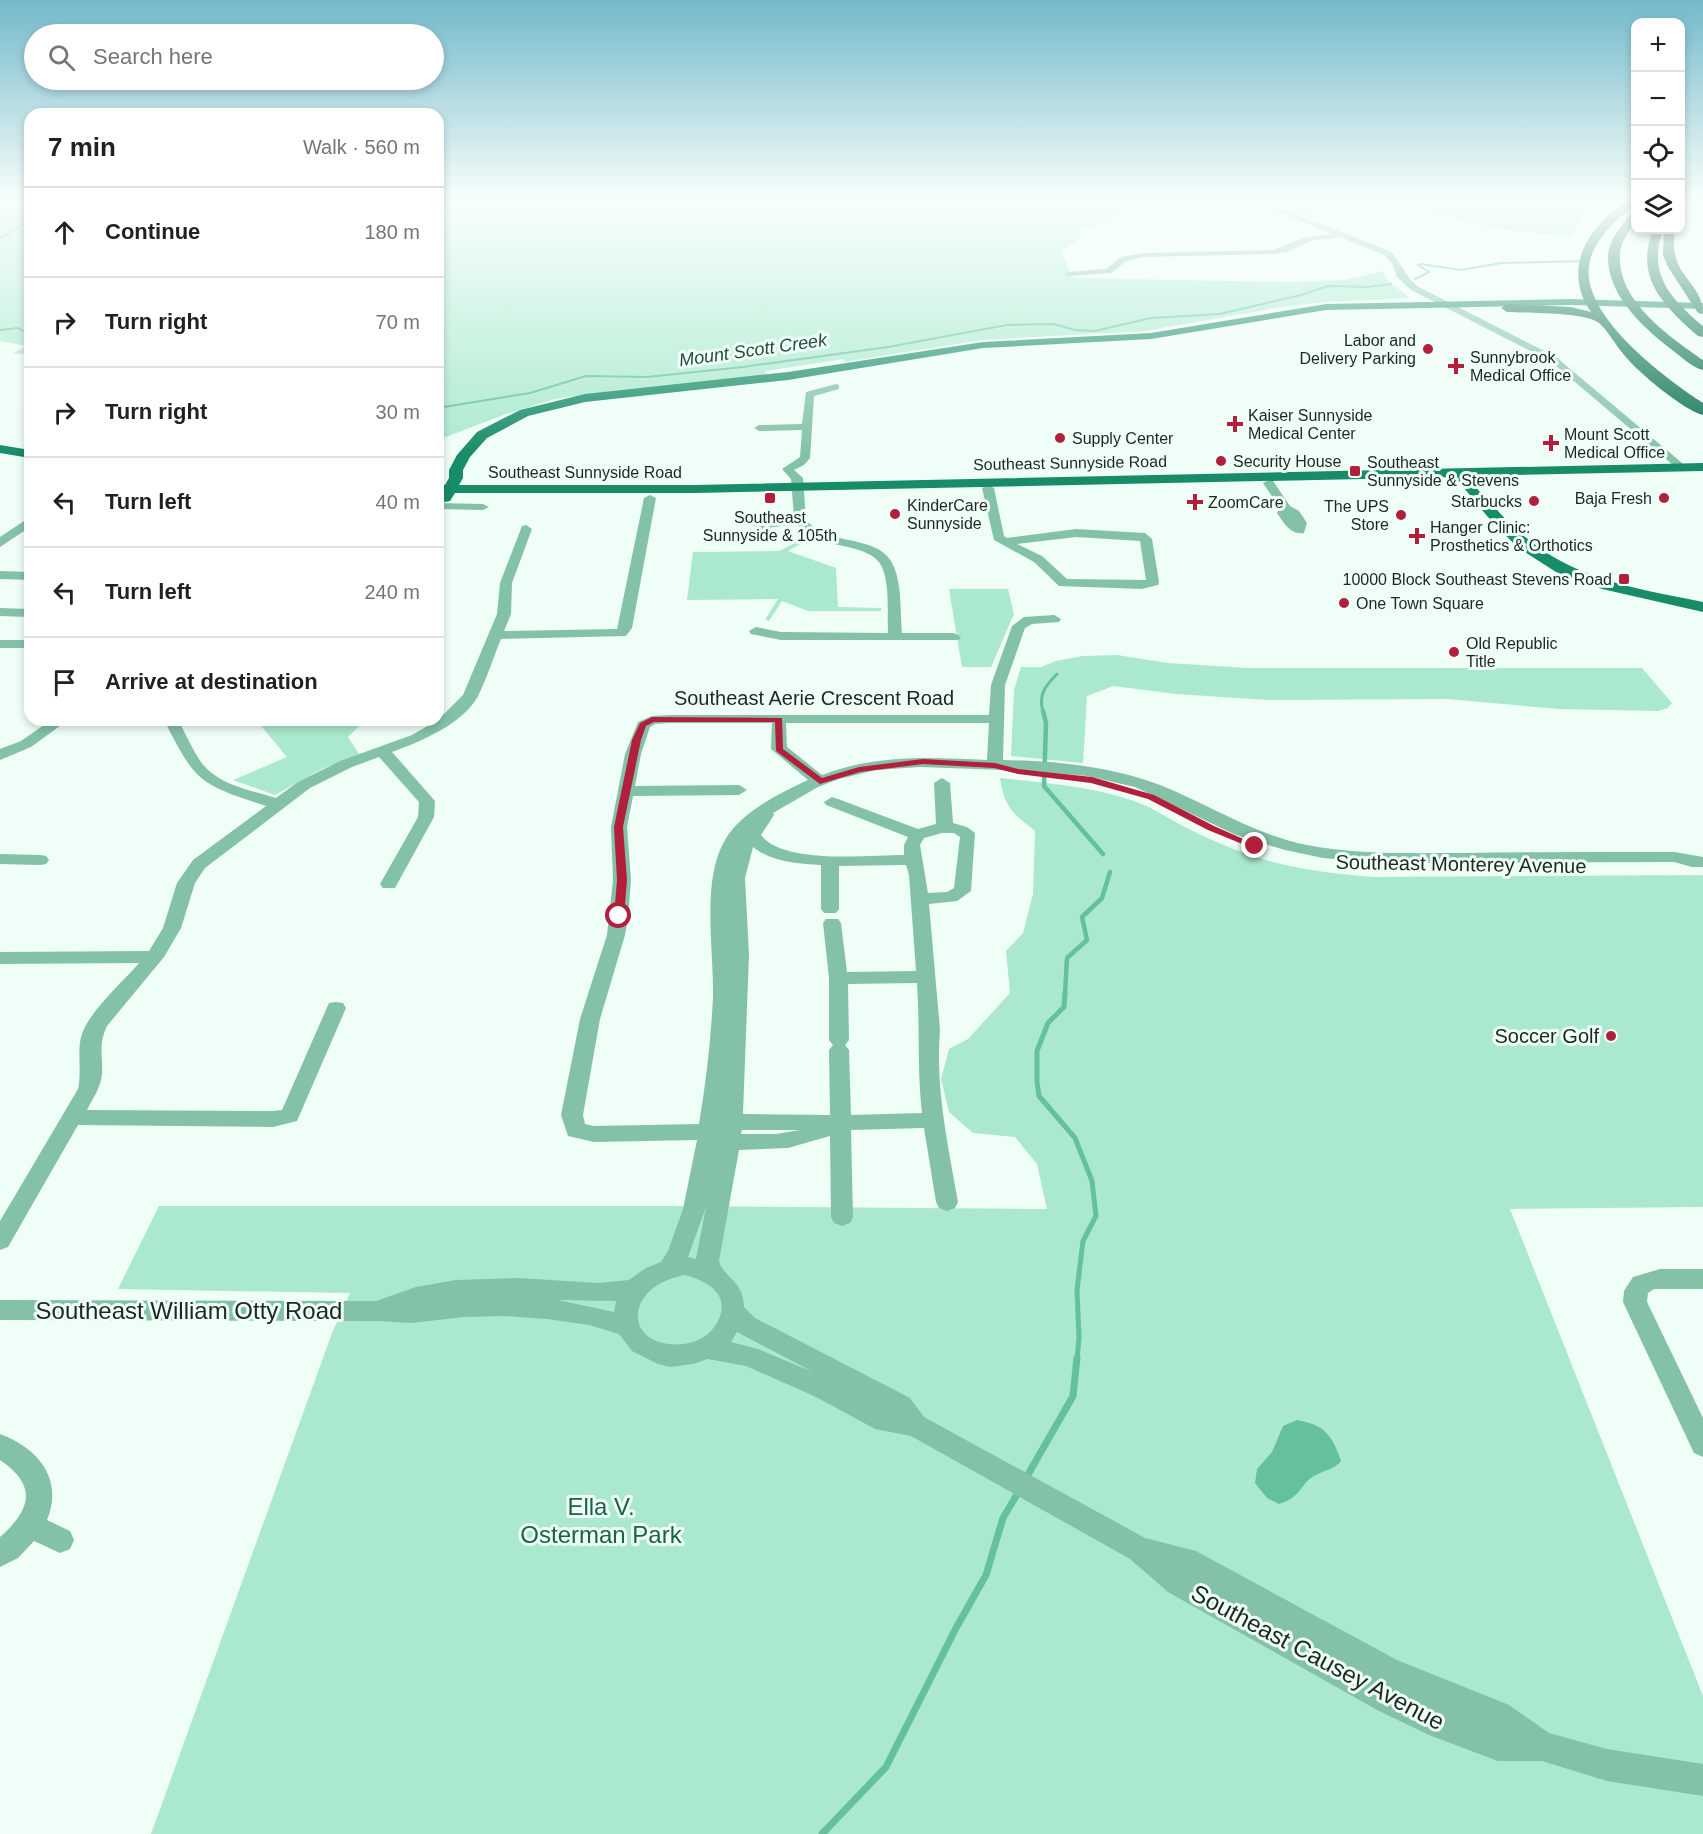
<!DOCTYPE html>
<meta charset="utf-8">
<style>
:root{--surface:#fff;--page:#f2f2f2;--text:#202124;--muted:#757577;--line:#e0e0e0}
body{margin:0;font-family:Arial,sans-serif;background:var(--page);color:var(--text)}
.controls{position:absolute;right:18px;top:18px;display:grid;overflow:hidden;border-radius:12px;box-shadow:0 3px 9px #0003}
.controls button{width:54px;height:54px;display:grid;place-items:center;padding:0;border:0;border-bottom:2px solid var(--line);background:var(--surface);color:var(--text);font:30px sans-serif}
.stop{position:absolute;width:18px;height:18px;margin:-14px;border:4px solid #b21f3d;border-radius:50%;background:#fff}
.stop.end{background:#b21f3d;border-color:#fff;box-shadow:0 2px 6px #0008}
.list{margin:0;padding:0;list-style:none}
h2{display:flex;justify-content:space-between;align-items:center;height:78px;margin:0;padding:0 24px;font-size:26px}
h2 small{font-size:20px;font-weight:400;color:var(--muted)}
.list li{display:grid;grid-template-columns:39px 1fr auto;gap:18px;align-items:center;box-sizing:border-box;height:90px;padding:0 24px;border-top:2px solid var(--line)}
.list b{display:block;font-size:22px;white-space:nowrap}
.list em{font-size:20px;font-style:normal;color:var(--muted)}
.icon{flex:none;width:33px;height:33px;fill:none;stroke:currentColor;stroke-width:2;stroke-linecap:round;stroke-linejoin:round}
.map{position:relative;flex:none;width:1703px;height:1834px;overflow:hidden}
.search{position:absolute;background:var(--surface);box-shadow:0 3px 9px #0003;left:24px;top:24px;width:420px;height:66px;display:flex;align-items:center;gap:15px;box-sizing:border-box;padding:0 21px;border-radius:33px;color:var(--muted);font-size:22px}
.panel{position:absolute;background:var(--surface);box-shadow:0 3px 9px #0003;left:24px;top:108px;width:420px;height:618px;border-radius:18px}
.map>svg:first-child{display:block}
.green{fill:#aae9ce}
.water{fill:#64c09d}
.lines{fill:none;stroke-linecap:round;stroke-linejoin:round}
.stream-far4{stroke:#64c09d;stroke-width:2}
.stream-far3{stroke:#64c09d;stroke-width:3}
.stream-far2{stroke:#64c09d;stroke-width:4.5}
.stream-far1{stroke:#64c09d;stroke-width:5}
.stream{stroke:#64c09d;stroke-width:7}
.minor{fill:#84c2a8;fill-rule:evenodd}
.major{fill:#188b68;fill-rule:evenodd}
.highway{fill:#0e7355;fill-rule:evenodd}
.route{fill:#b21f3d}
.poi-dot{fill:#b21f3d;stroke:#effef7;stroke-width:2}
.labels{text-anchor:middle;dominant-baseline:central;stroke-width:6;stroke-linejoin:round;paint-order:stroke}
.far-poi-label{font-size:16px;fill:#1d2723;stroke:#effef7;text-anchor:start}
.far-street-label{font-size:16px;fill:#1d2723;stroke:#effef7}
.far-water-label{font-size:18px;font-style:italic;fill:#234b3c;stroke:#effef7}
.street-label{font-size:20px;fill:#1d2723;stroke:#effef7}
.poi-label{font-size:20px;fill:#1d2723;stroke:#effef7;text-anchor:end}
.near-street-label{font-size:24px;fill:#1d2723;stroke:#effef7}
.near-park-label{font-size:24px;fill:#1a614a;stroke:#effef7}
</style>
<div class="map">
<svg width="1703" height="1834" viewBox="0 0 1703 1834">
<rect width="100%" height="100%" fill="#effef7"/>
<!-- green -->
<g class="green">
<polygon points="22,198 30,198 30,355 13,353 28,346 0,341 0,214"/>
<polygon points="438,198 1114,198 1121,204 1113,209 1120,215 1106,223 1078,231 1082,238 1061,251 1073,278 1285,282 1345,280 1383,271 1388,281 1410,298 1326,302 1282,307 1145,331 982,340 844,362 844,359 766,371 765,376 612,391 555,399 506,414 438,440"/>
<polygon points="1255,198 1590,198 1571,237 1499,229 1400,205 1298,214"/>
<polygon points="809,536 813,537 788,551 836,568 838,607 881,608 881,611 808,611 782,601 769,621 765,620 778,599 687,600 693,552 779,551"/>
<polygon points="949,589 1008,589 1014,614 991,667 962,667"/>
<polygon points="1117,655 1168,663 1248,668 1642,668 1672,703 1668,708 1658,711 1559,709 1447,699 1268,700 1176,694 1113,686 1087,696 1083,763 1011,756 1014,690 1021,667 1041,667 1056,661 1083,656"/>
<polygon points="256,720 365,720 348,737 359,754 324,768 275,795 233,780 287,757"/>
<path d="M 1000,778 C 1045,783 1089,786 1131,800 C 1152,807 1169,819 1189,829 C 1202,836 1217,842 1231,848 C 1276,867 1325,873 1374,877 L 1703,875 L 1703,1207 L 1510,1209 L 1703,1696 L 1703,1834 L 151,1834 L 332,1333 L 350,1293 L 118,1289 L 159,1206 L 666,1206 L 1047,1209 L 1037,1164 L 1015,1137 L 973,1133 L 949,1112 L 941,1079 L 949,1049 L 968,1039 L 1010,993 L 1006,951 L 1023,933 L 1033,894 L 1035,831 C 1013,814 1004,807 1000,778 Z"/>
</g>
<!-- water -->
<path class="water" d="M 1297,1420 C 1325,1425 1332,1435 1341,1461 C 1333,1470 1327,1469 1316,1475 C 1300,1482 1303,1497 1279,1504 L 1267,1498 L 1255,1483 L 1257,1469 L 1272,1452 L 1283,1426 Z"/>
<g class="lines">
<!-- stream-far4 -->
<g class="stream-far4">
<polyline points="28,198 21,200 25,204 17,207 30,211"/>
<polyline points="0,219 30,214"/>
<polyline points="0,239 23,225 22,220 30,217"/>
<polyline points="1415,279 1429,272 1418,265 1421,264 1461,270 1501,263 1590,261"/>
<polyline points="0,330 18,328 30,335"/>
<polyline points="438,408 530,393 586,376 647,377 743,367 888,347 1007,325 1054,324 1075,330 1095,331 1151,318 1220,314 1301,295 1328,286 1367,287 1391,284"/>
</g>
<!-- stream-far3 -->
<path class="stream-far3" d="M 1043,712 C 1038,695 1045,686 1057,674"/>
<!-- stream-far2 -->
<g class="stream-far2">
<polyline points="1043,711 1046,723 1044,786 1103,854"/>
<polyline points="1065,994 1067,958 1087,940 1082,917 1102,898 1110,872"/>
</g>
<!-- stream-far1 -->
<polyline class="stream-far1" points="1065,993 1064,1007 1048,1023 1037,1051 1037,1082 1039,1096 1075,1138 1092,1181 1096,1216 1083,1241 1077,1290 1079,1338 1077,1360"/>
<!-- stream -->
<g class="stream">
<polyline points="1026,1478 1073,1396 1077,1358"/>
<polyline points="822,1834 886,1767 956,1628 986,1575 1003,1518 1019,1491"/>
</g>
<!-- minor -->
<g class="minor">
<path d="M 1245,198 L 1254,198 L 1390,251 C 1401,263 1405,275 1417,286 L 1556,357 L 1688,468 L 1687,470 L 1679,470 L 1550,361 L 1411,290 L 1397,277 L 1392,263 L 1384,255 L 1340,237 L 1310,241 L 1287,252 L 1273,254 L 1144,257 L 1126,261 L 1111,273 L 1068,276 L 1064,274 L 1068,272 L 1106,269 L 1121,257 L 1144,253 L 1273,250 L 1305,237 L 1332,234 Z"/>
<path d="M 836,384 L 839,385 L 839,389 L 814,396 L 810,458 L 804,465 L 794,470 L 803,478 L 806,519 C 825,548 881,532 894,567 C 902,586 900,612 902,633 L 954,633 L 961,637 L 959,640 L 781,640 L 751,634 L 749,631 L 756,627 L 781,632 L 888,633 C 887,613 890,586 882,567 C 870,540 814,551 797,524 L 759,529 L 753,525 L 759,521 L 794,517 L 791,479 L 782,469 L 800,457 L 802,430 L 759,431 L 754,428 L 759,425 L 802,424 L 806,392 Z"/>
<path d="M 1269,480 L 1273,481 L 1290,506 L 1299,511 L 1307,523 L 1304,533 C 1290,535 1284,523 1277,513 L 1280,508 L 1263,483 Z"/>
<path d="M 988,485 L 994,488 L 1004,536 L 1007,538 L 1076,529 L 1145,533 L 1152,539 L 1159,582 L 1158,585 L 1142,589 L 1059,586 L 1034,562 L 994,540 L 982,488 ZM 1076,537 L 1140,541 L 1146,580 L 1067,579 L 1042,556 L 1017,544 Z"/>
<path d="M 650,495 L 656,498 L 632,628 L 626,636 L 501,639 C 493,658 487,678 478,696 C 463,724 420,742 392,752 L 435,801 L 434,817 L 395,888 L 383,888 L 380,884 L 418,817 L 419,802 L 379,757 L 352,767 L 310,788 L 205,868 L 195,883 L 181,928 L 164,957 L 107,1026 C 98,1045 103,1055 102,1074 C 101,1087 93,1098 87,1110 L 273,1111 L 282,1110 L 329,1003 L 336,1002 L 343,1003 L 346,1008 L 297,1121 L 273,1127 L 78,1125 L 8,1247 L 0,1250 L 0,1221 L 78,1089 C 82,1071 77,1054 81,1037 C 88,1012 122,983 139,963 L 0,964 L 0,952 L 149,951 L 163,928 L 177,883 L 193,860 L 266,806 C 199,784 196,783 164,720 L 178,720 C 186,734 192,749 201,762 C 218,785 250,790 276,798 L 298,782 L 340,761 L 412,735 L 438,720 L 463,695 L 497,614 L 500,583 L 522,526 L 526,525 L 532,529 L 512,583 L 511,614 L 504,631 L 617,629 L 644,498 Z"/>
<polygon points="438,503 483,504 489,507 483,510 438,509"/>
<polygon points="30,517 30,527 0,547 0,537"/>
<polygon points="0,571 30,572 30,580 0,579"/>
<polygon points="0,608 30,609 30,617 0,616"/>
<path d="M 1054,615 L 1061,619 L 1059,622 L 1032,624 L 1025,628 L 1005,685 L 1003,760 C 1056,761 1110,766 1160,785 C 1210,805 1253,834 1307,845 C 1359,855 1412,853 1466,853 C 1535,852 1605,852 1675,852 L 1703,857 L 1703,867 L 1692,867 L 1674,862 L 1374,863 L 1323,858 L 1285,850 L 1236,835 L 1135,787 L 1087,776 L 1033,771 L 920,767 L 876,770 L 839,779 L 818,787 L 773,813 L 774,815 L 761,835 C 783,865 870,855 904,855 L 904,845 L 908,837 L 826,805 L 824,802 L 832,797 L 838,799 L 918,829 L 936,824 L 934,783 L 942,778 L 950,783 L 953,823 L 967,827 L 975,833 L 971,891 L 957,901 L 929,904 L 940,1030 C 935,1088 948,1145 958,1202 L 955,1208 L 947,1211 L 939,1208 L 936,1202 L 924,1128 L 851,1130 L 853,1217 L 850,1223 L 842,1226 L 834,1223 L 831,1217 L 830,1136 L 788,1148 L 739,1150 L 719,1261 C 723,1277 744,1281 744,1307 L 755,1318 L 910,1398 L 924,1417 L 1145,1538 L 1196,1551 L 1397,1660 L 1509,1705 L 1549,1733 L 1607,1749 L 1703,1764 L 1703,1796 L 1607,1781 L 1542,1761 L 1498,1761 L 1429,1735 L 1377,1710 L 1168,1592 L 1130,1559 L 911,1436 L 875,1429 L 816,1397 L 746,1366 L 708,1359 L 693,1364 L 670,1367 L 658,1364 L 632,1351 L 619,1334 L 589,1325 L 547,1319 L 503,1316 L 464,1317 L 411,1323 L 377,1321 L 0,1320 L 0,1300 L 376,1301 L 416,1287 L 456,1280 L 518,1278 L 599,1283 L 629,1280 L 646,1268 L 661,1262 L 668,1251 L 683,1209 L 697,1140 L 594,1142 L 568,1136 L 561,1115 L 580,1019 L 607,935 L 613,880 L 611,827 L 625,754 L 638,722 L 652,716 L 670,715 L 989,715 L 991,685 L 1012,626 L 1024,617 ZM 670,723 L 772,723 L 771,749 L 808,780 C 780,793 741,812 725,840 C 701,880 714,950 713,997 C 711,1040 706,1082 699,1124 L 594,1126 L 585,1124 L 583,1115 L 600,1019 L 625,935 L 628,917 L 631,880 L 627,827 L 633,796 L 739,795 L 747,790 L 739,785 L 635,786 L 641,754 L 650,727 L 655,724 ZM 786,723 L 989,723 L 987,760 C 931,757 876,754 822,775 L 787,747 ZM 942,833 L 954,833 L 960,837 L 954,888 L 947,892 L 928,893 L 920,845 L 924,838 ZM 753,847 C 771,862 799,864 821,865 L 821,909 L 824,913 L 836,913 L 839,909 L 839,866 L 906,865 L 909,875 L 916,971 L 847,972 L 841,923 L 838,919 L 826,919 L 823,923 L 829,978 L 829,1040 L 833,1045 L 829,1050 L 830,1115 L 743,1114 L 749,955 L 745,878 ZM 917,983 C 920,1027 917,1069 922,1113 L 851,1115 L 849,1050 L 845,1045 L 849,1040 L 848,984 ZM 742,1130 L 800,1130 L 776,1134 L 741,1134 ZM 706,1207 L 696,1259 L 688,1257 ZM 685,1275 C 708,1281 732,1295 717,1323 C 710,1335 697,1343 683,1344 C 623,1350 622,1286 685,1275 ZM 558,1300 L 616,1301 L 614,1312 ZM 737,1332 L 813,1372 L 758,1349 L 731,1342 Z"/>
<rect x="0" y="640" width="30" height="8"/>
<polygon points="51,720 68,720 31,747 0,760 0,749 21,741"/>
<polygon points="0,854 40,855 46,856 49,860 46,864 40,865 0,864"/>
<polygon points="1660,1269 1703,1269 1703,1289 1654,1289 1648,1293 1647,1302 1703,1418 1703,1457 1694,1453 1623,1302 1624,1291 1633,1277"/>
<path d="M 0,1434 C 38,1448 64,1479 47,1520 L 70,1531 L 74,1540 L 70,1549 L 60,1553 L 34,1541 L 18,1558 L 0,1567 L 0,1537 C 32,1509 37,1485 0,1460 Z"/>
</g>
<!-- major -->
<g class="major">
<path d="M 1571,299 L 1703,303 L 1703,309 L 1571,305 L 1326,310 L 1151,339 L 983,348 L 788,380 L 585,402 L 528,416 L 487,438 L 470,457 L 463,470 L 463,478 L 459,485 L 695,485 L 1703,463 L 1703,471 L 1469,476 C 1475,489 1489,501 1498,511 C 1559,578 1619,585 1703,602 L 1703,612 L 1602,589 L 1556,572 L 1517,547 L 1487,516 L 1455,477 L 695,493 L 455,493 L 450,501 L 445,502 L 438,498 L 441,493 L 438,493 L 438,485 L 445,485 L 449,478 L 449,470 L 457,455 L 477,432 L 520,410 L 585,394 L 788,372 L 983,342 L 1151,333 L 1326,304 Z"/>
<polygon points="0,445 30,450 30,458 0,453"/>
</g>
<!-- highway -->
<g class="highway">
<path d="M 1632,198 L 1636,198 L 1636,205 C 1616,219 1592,241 1589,266 C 1582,317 1666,379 1703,403 L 1703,415 C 1683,410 1638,372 1625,356 C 1616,346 1609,332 1599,323 C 1585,312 1527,313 1507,312 L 1501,308 L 1507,304 L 1571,307 L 1591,312 C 1560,266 1590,224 1632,198 Z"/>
<path d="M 1636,211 C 1636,227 1621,237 1620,254 C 1617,301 1669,336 1703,360 L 1703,370 C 1693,368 1684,359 1676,353 C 1646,330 1607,297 1608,256 C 1609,239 1622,225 1632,212 Z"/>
<path d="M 1653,230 L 1663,230 C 1647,274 1671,299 1703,326 L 1703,337 L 1698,336 C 1664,306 1634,278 1653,230 Z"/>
<path d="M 1664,230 L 1674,230 C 1675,238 1673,247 1675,254 C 1679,278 1703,287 1703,314 L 1698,313 L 1668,267 L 1663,255 Z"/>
</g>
</g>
<!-- sky -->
<linearGradient id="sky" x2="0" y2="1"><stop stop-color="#73b9ca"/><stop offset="0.44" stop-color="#f8fffb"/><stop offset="1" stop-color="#f8fffb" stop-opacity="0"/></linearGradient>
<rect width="1703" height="455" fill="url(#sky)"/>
<!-- route -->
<polygon class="route" points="652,717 782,718 783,749 822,778 859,767 923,759 995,763 1018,769 1092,777 1154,795 1214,826 1259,846 1252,848 1208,830 1148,799 1091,783 1018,774 994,768 923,764 860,772 820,784 776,751 775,722 654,722 646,726 641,740 623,827 627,880 624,916 619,919 614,916 617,880 614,827 632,740 640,723"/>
<!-- markers -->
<g class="poi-dot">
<circle cx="1428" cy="349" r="6"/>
<path d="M1453 357h6v6h6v6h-6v6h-6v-6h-6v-6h6z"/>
<path d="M1232 415h6v6h6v6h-6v6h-6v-6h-6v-6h6z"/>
<circle cx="1060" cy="438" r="6"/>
<path d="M1548 434h6v6h6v6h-6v6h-6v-6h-6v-6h6z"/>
<circle cx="1221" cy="461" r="6"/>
<rect x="1349" y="465" width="12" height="12" rx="3"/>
<rect x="764" y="492" width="12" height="12" rx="3"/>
<circle cx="1664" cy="498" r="6"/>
<circle cx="1534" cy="501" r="6"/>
<path d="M1192 493h6v6h6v6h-6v6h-6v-6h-6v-6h6z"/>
<circle cx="895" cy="514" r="6"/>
<circle cx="1401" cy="515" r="6"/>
<path d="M1414 527h6v6h6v6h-6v6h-6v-6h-6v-6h6z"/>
<rect x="1618" y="573" width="12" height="12" rx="3"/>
<circle cx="1344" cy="603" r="6"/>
<circle cx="1454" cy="652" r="6"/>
<circle cx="1611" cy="1036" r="6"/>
</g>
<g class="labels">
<!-- far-poi labels -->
<g class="far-poi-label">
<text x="1416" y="340" text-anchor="end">Labor and<tspan x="1416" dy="18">Delivery Parking</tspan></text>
<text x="1470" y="357">Sunnybrook<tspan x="1470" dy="18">Medical Office</tspan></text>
<text x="1248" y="415">Kaiser Sunnyside<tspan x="1248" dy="18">Medical Center</tspan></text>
<text x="1564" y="434">Mount Scott<tspan x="1564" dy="18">Medical Office</tspan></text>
<text x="1072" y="438">Supply Center</text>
<text x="1233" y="461">Security House</text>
<text x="1367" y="462">Southeast<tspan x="1367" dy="18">Sunnyside &amp; Stevens</tspan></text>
<text x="1652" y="498" text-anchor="end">Baja Fresh</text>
<text x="1522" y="501" text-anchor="end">Starbucks</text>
<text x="1208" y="502">ZoomCare</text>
<text x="907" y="505">KinderCare<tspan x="907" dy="18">Sunnyside</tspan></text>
<text x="1389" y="506" text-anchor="end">The UPS<tspan x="1389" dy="18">Store</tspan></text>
<text x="770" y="517" text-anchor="middle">Southeast<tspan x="770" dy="18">Sunnyside &amp; 105th</tspan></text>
<text x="1430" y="527">Hanger Clinic:<tspan x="1430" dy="18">Prosthetics &amp; Orthotics</tspan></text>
<text x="1612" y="579" text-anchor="end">10000 Block Southeast Stevens Road</text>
<text x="1356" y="603">One Town Square</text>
<text x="1466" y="643">Old Republic<tspan x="1466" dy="18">Title</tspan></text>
</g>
<!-- far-street labels -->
<g class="far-street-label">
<text transform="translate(1070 463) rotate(-1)">Southeast Sunnyside Road</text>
<text x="585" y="472">Southeast Sunnyside Road</text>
</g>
<!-- far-water labels -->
<g class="far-water-label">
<text transform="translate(753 350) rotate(-8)">Mount Scott Creek</text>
</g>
<!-- street labels -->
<g class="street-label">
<text x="814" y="698">Southeast Aerie Crescent Road</text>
<text transform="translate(1461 864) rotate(1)">Southeast Monterey Avenue</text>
</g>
<!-- poi labels -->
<g class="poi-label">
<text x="1599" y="1036">Soccer Golf</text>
</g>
<!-- near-street labels -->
<g class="near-street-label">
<text x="189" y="1310">Southeast William Otty Road</text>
<text transform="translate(1318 1657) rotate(28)">Southeast Causey Avenue</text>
</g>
<!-- near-park labels -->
<g class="near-park-label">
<text x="601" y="1506">Ella V.<tspan x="601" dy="28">Osterman Park</tspan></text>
</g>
</g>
</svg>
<div class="controls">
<button>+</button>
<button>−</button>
<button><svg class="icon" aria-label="locate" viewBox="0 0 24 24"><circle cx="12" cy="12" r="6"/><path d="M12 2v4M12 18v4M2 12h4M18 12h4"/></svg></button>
<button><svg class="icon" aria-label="layers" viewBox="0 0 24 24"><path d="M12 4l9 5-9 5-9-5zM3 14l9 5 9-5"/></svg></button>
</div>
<div class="stop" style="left:619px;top:916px"></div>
<div class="stop end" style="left:1255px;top:846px"></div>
<div class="search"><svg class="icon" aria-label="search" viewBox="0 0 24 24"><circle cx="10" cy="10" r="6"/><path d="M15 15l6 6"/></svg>Search here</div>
<section class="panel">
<h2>7 min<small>Walk · 560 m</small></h2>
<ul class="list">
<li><svg class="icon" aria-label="ahead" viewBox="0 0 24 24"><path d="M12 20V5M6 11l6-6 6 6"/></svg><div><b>Continue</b></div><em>180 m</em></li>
<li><svg class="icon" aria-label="right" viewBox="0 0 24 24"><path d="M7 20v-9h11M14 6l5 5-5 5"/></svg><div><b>Turn right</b></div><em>70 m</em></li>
<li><svg class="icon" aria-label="right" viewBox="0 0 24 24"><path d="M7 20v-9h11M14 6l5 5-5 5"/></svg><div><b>Turn right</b></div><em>30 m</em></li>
<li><svg class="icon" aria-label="left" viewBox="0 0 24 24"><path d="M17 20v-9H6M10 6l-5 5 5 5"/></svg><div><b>Turn left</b></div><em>40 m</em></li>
<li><svg class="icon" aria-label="left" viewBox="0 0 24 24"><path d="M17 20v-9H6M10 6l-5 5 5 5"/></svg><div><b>Turn left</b></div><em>240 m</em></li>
<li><svg class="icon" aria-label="arrive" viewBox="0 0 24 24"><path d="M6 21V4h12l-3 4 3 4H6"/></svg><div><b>Arrive at destination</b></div></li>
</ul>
</section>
</div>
